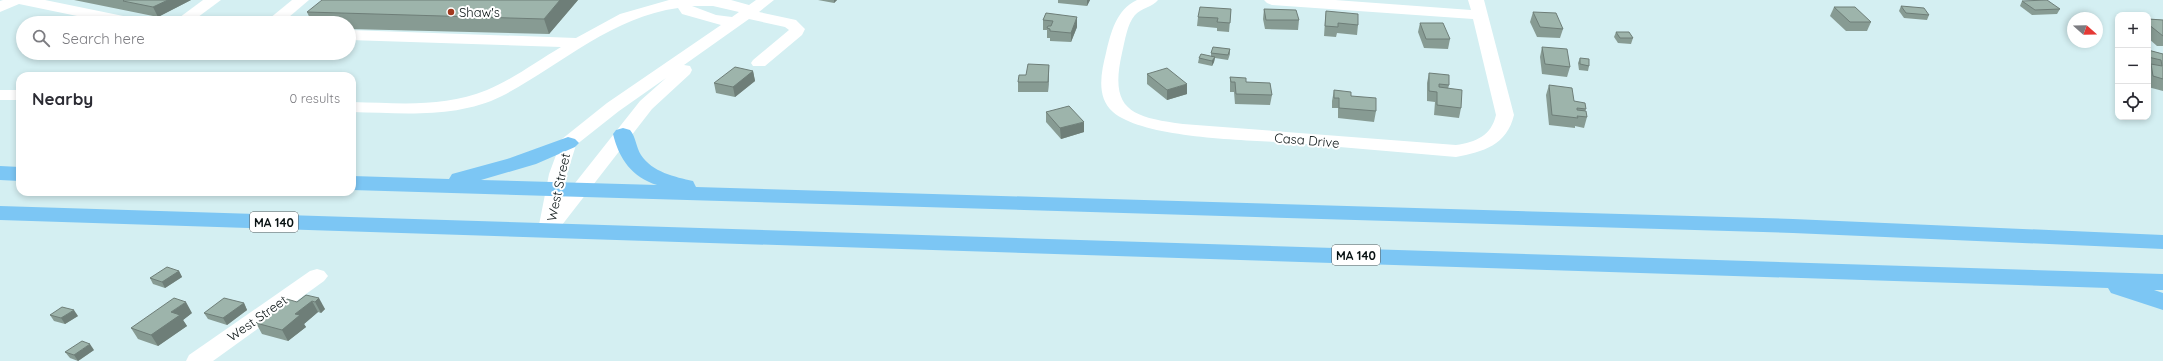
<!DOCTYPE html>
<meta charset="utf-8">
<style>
:root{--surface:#fff;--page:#f7f7f7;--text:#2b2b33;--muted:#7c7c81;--line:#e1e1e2}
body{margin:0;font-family:Quicksand,sans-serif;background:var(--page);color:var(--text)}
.controls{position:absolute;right:12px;top:12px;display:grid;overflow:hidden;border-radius:8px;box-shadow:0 2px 6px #0003}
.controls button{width:36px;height:36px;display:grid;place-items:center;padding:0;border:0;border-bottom:1px solid var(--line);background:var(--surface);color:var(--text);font:20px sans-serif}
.compass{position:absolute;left:2067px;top:12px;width:36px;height:36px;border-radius:50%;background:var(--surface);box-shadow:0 2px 6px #0003;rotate:110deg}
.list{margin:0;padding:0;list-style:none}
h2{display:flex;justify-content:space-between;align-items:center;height:52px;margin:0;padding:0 16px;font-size:17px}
h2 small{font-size:13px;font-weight:400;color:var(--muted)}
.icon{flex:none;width:22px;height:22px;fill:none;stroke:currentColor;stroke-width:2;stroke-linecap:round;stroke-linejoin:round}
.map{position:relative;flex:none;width:2163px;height:361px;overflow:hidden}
.search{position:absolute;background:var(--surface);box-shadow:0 2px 6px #0003;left:16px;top:16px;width:340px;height:44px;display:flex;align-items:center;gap:10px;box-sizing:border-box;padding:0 14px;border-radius:22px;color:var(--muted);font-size:15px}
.panel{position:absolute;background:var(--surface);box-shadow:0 2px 6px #0003;left:16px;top:72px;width:340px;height:124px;border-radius:12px}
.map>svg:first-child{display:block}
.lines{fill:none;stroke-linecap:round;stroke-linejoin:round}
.minor{fill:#fff;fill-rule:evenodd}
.highway{fill:#7cc6f4;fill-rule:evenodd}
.wall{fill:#879b93}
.shaded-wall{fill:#6e7e78}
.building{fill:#9db4ab;stroke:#6e7e78}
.poi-dot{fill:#a2391f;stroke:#fff;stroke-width:1.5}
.labels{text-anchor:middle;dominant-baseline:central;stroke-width:4;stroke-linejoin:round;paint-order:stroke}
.shield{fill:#fff;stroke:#52595a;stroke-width:1}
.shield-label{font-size:12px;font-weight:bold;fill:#081213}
.poi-label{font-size:13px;fill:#081213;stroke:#fff;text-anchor:start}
.street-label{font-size:13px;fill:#081213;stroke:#fff}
</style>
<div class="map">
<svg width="2163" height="361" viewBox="0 0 2163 361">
<rect width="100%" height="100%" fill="#d4eff2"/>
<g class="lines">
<!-- minor -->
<g class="minor">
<polygon points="3,0 45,0 133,18 139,20 141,23 111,23 19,4 0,12 0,1"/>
<polygon points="203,0 221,0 190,23 172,23"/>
<polygon points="292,0 309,0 282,23 264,23"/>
<path d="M 669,0 L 731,0 L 749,5 L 756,0 L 774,0 L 759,12 L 796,20 L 805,29 L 802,35 L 765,66 L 753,66 L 751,63 L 753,60 L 789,30 L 785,27 L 749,19 L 684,65 L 690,66 L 692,70 L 690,74 L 652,109 L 555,234 L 548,236 L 541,234 L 538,230 L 549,174 L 562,139 L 607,103 L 721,25 L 682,14 L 678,8 C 611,17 560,66 502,96 C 456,119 401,113 352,112 L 352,102 C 399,103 442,108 487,90 C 510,81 539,60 561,47 L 349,40 L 349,30 L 576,38 L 620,14 ZM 692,6 L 713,6 L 739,12 L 732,17 L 716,15 ZM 666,78 L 640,101 L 564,197 L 567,174 L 576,145 L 619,111 Z"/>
<path d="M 1137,0 L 1158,0 C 1153,7 1141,8 1135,15 C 1127,24 1125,41 1122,53 C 1109,110 1131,117 1183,124 L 1456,145 C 1476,142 1491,136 1496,115 L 1473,19 L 1272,5 L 1267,3 L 1264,0 L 1335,0 L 1471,10 L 1468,0 L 1484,0 L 1514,115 C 1507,145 1483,152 1456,157 C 1402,152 1347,148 1293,143 C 1250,140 1144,139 1113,112 C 1096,97 1101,73 1106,53 C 1111,32 1116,10 1137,0 Z"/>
<rect x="0" y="90" width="20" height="10"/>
<polygon points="317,269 324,271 328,276 324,281 213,361 186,361 189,355 310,271"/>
</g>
<!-- highway -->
<g class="highway">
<path d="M 623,128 L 630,130 C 636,137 636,147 641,155 C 652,172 675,177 693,181 L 696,187 L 1793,219 L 2163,235 L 2163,249 L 1793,233 L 352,190 L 352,176 L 449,179 L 452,174 L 507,159 L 568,137 L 575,139 L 579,143 L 575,147 L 536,164 L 481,180 L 657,185 C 632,177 619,159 613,134 L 616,130 Z"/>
<polygon points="0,166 20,167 20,181 0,180"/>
<polygon points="0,206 2163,274 2163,290 2154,290 2163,293 2163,310 2111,293 2108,288 0,220"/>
</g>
</g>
<!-- wall -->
<g class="wall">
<polygon points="74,0 191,0 158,17"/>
<polygon points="578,0 549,34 349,29 349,23 312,23 307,12"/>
<polygon points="818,0 837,0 834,3"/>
<polygon points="1058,0 1090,0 1087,6 1058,3"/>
<polygon points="2022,1 2060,9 2057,14 2032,15 2020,6"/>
<polygon points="1901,6 1929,15 1927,20 1904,18 1899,11"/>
<polygon points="1834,7 1871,22 1867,31 1846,31 1830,16"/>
<polygon points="1231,9 1229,32 1217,31 1217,28 1197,26 1198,17"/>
<polygon points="1264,9 1299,20 1298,30 1265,29 1263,19"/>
<polygon points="1326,11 1358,25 1357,35 1337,33 1336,37 1324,36 1325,21"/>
<polygon points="1533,12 1563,29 1560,38 1537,37 1530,22"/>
<polygon points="1046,13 1077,27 1071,42 1050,41 1050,38 1047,38 1047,30 1043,30 1043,20"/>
<polygon points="2148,19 2163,20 2163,46 2157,46 2148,38"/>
<polygon points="1420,23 1450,39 1448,49 1424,48 1418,32"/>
<polygon points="1616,32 1633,38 1631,44 1618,43 1614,37"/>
<polygon points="1542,47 1570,67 1567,77 1542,74 1540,57"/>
<polygon points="1230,49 1230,54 1228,60 1215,58 1214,62 1212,66 1198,63 1199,58 1211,56 1211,53"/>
<polygon points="2148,50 2163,54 2163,91 2148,87"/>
<polygon points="1580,58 1589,66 1588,71 1579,70 1578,63"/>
<polygon points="1049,65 1049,75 1048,92 1018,92 1018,82 1026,75"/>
<polygon points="753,71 755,81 735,97 716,93 714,83"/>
<polygon points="1429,73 1449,85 1448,89 1461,108 1459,118 1434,115 1435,102 1427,101 1427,83"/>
<polygon points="1147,74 1187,94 1167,100 1147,84"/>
<polygon points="1230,77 1246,82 1272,95 1270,105 1235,104 1234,92 1230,92"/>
<polygon points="1549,85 1586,109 1585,111 1587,117 1584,128 1575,126 1575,128 1549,125 1546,95"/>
<polygon points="1334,90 1351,96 1376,111 1374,122 1338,118 1338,108 1332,108 1332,101"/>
<polygon points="1046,112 1084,132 1061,139 1046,122"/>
<polygon points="179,271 182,277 165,288 153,284 150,278"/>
<polygon points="306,295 325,309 321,313 318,312 304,324 306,327 288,341 262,334 256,323 297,302"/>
<polygon points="244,303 247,310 227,325 208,319 204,313"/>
<polygon points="192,313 183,320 187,326 158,346 138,339 131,328"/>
<polygon points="50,315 78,316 65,324 54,321"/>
<polygon points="94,350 78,361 70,358 65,352"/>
</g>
<!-- shaded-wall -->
<g class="shaded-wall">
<polygon points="168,0 191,0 158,17 153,7"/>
<polygon points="560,0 578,0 549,34 544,19"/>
<polygon points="834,0 837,0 834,3"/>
<polygon points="1087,0 1090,0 1087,6"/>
<polygon points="1077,17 1077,27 1071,42 1071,33"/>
<polygon points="1215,57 1214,62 1212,66 1212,61"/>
<polygon points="1049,65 1049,75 1048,92 1048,82"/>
<polygon points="753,71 755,81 735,97 733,87"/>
<polygon points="1187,84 1187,94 1167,100 1167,90"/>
<polygon points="1084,122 1084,132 1061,139 1060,128"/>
<polygon points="179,271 182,277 165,288 162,282"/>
<polygon points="319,298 325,309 321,313 315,302"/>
<polygon points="312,301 318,312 304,324 306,327 288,341 282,330 295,314"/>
<polygon points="186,302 192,313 183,320 187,326 158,346 151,335 171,312"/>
<polygon points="244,303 247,310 227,325 223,318"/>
<polygon points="74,310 78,316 65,324 61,318"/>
<polygon points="90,344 94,350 78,361 74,355"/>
</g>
<!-- building -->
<g class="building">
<polygon points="124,0 168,0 153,7 123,1"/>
<polygon points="322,0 560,0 544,19 307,12"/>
<polygon points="2047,0 2060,9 2035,10 2022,1"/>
<polygon points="1901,6 1924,8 1929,15 1906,13"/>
<polygon points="1200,7 1231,9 1230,23 1217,22 1218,18 1198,17"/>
<polygon points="1834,7 1855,7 1871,22 1850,22"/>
<polygon points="1264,9 1296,10 1299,20 1266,20"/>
<polygon points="1326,11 1358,14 1358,25 1338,23 1338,27 1325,26"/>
<polygon points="1533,12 1556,13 1563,29 1540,27"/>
<polygon points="1046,13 1077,17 1071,33 1050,31 1050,29 1047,28 1048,26 1051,26 1053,21 1043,20"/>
<polygon points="2148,19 2163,20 2163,36 2148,24"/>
<polygon points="1420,23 1443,23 1450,39 1426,39"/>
<polygon points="1616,32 1629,32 1633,38 1620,38"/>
<polygon points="1213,47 1230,49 1228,55 1211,53"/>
<polygon points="1542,47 1567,49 1570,67 1545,64"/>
<polygon points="2148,50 2163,54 2163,79 2153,76 2151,64 2162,66 2161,60 2148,57"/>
<polygon points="1201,54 1215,57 1212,61 1199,58"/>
<polygon points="1580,58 1589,59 1589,66 1580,64"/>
<polygon points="1028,64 1049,65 1048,82 1018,82 1019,75 1026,75"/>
<polygon points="735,67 753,71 733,87 714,83"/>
<polygon points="1167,68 1187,84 1167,90 1147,74"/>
<polygon points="1429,73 1449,75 1449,85 1439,84 1439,87 1462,90 1461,108 1437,105 1437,92 1429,91"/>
<polygon points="1230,77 1246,78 1246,82 1270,83 1272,95 1236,94 1235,82 1231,82"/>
<polygon points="1549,85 1572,88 1574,101 1585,103 1586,109 1577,108 1577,110 1586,111 1587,117 1577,116 1578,118 1552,115"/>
<polygon points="1334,90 1351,92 1351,96 1376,98 1376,111 1339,108 1339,98 1334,98"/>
<polygon points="1069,106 1084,122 1060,128 1046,112"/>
<polygon points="167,267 179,271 162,282 150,278"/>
<polygon points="306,295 319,298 315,302 312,301 295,314 300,315 282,330 256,323 287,299 297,302"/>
<polygon points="174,298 186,302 171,312 180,315 151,335 131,328"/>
<polygon points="224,298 244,303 223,318 204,313"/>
<polygon points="62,307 74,310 61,318 50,315"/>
<polygon points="82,341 90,344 74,355 65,352"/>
</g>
<!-- markers -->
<circle class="poi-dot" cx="451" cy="12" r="4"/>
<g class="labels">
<!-- shield labels -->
<g class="shield">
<rect x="250" y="212" width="48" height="20" rx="3"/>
<rect x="1332" y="245" width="48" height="20" rx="3"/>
</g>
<g class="shield-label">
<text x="274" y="222">MA 140</text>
<text x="1356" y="255">MA 140</text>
</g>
<!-- poi labels -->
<g class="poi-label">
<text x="459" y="12">Shaw's</text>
</g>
<!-- street labels -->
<g class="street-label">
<text transform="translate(1307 140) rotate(5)">Casa Drive</text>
<text transform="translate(558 187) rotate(-78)">West Street</text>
<text transform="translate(257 318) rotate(-35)">West Street</text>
</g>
</g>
</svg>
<div class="controls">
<button>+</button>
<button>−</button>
<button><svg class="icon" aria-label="locate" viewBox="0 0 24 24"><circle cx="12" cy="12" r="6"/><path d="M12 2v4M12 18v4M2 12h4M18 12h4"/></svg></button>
</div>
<svg class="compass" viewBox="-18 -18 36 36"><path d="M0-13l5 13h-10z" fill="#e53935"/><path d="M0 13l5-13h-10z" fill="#7c7c81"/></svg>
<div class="search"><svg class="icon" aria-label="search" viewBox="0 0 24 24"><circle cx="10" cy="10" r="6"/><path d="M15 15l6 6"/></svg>Search here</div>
<section class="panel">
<h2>Nearby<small>0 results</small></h2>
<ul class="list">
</ul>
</section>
</div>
